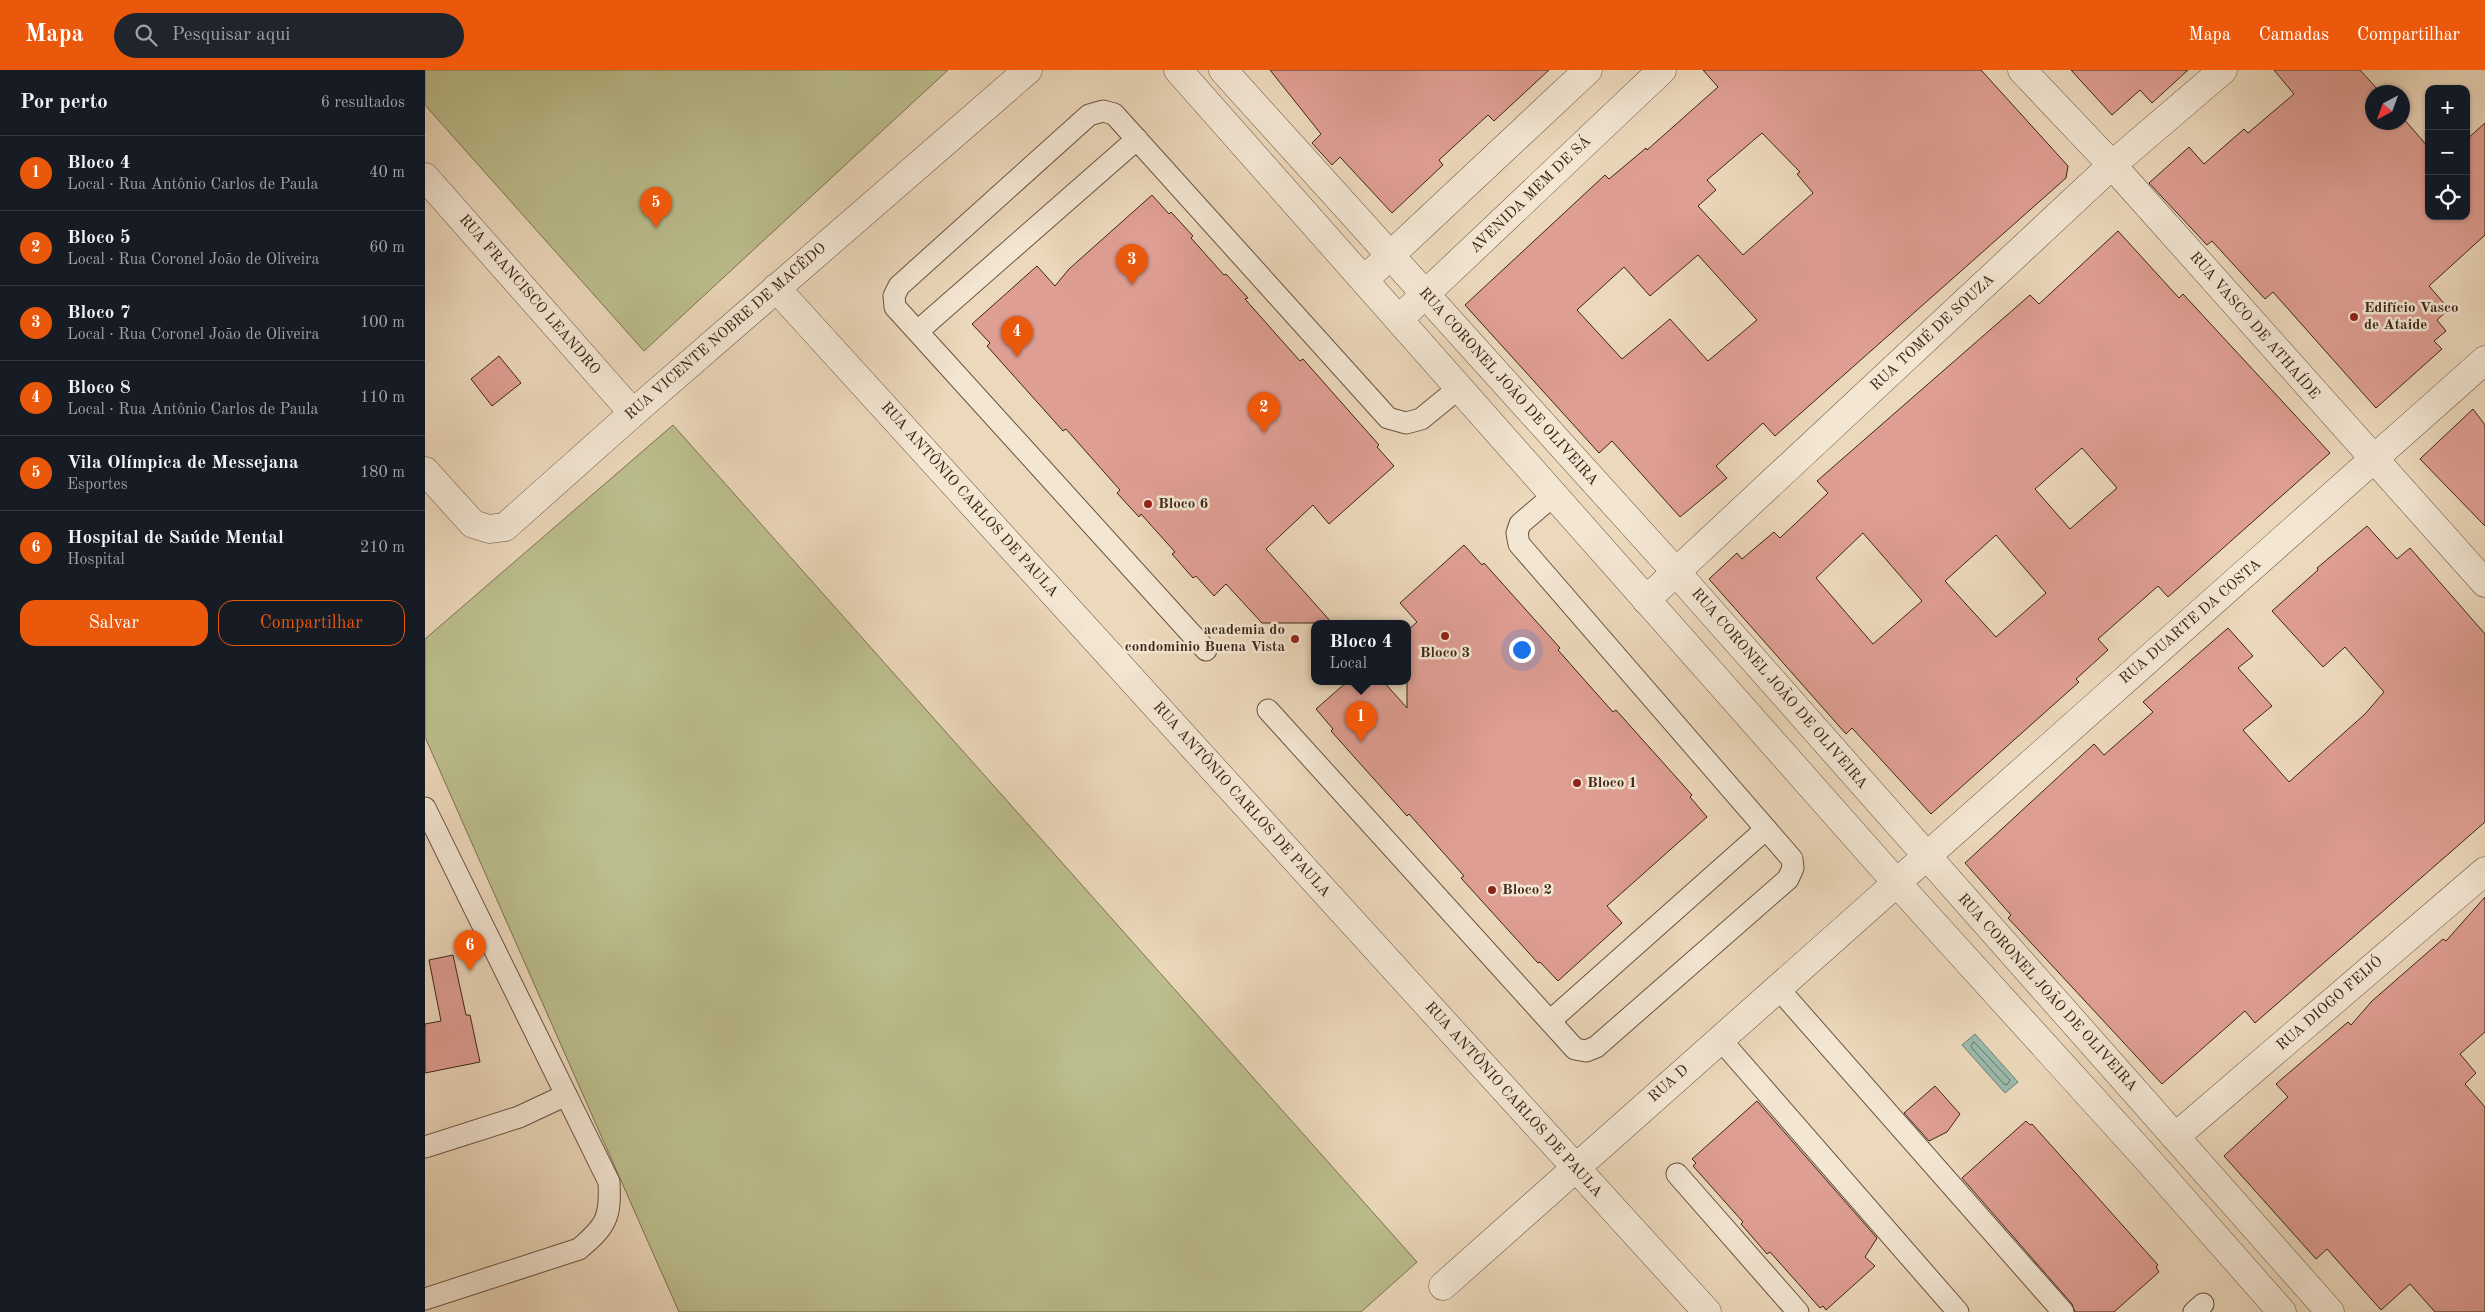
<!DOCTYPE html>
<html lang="pt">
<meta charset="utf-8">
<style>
:root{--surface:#171b24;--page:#20242c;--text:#f1f3f6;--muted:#9ea1a6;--line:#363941;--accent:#ea580c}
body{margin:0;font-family:"Old Standard TT",serif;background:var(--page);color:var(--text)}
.controls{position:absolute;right:15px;top:15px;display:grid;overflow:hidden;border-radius:10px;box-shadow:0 1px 4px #0004}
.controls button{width:45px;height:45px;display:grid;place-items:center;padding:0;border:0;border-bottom:1px solid var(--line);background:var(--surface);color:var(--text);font:25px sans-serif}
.compass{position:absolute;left:1940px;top:15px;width:45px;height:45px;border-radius:50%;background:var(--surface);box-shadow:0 1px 4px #0004;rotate:221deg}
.you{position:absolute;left:1096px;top:579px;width:18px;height:18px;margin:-12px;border:4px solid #fff;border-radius:50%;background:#1a73e8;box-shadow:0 0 0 8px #1a73e833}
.badge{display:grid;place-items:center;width:32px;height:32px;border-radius:50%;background:var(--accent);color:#fff;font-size:16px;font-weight:700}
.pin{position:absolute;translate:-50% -41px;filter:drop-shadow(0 1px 2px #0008)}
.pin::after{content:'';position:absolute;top:26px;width:18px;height:15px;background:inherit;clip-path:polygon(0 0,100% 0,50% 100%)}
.popup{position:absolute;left:886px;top:550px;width:100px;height:65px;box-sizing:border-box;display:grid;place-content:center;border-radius:10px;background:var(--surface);filter:drop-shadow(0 1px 4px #0005);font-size:16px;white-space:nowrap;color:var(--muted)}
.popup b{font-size:19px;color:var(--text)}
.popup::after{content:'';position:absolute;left:50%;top:100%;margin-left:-10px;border:10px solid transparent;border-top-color:var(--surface)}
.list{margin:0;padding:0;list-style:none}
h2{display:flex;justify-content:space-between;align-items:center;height:65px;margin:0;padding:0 20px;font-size:21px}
h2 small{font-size:16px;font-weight:400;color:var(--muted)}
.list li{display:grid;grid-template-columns:32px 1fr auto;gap:15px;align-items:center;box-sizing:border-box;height:75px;padding:0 20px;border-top:1px solid var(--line)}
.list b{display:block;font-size:19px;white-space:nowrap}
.list p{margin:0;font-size:16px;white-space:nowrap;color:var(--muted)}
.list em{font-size:16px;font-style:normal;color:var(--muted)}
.actions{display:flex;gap:10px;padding:15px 20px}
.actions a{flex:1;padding:11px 0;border:1px solid var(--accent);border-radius:15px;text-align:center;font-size:18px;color:var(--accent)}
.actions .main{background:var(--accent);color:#fff}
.icon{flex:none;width:28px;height:28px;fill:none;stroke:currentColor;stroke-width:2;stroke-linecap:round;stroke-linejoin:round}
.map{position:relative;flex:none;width:2060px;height:1242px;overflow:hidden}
header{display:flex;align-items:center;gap:30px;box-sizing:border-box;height:70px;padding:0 25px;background:var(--accent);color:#fff}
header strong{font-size:24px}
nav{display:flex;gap:28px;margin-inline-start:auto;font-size:18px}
.search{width:350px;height:45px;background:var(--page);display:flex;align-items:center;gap:12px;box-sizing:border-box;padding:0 18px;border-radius:28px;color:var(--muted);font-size:19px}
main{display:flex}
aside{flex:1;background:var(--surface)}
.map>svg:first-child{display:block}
.green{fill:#bcbe8d;stroke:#7c7252}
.water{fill:#99baad;stroke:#747e71}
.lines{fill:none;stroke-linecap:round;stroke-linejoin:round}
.shore{stroke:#6b7062;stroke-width:1}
.building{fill:#df9e93;stroke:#3d2517;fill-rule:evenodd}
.service-casing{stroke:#695240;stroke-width:23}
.minor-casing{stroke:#695240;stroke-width:29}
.tertiary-casing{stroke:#695240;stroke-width:29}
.service{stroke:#f3e6d3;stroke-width:21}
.minor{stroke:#f3e6d3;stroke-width:28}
.tertiary{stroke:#f3e6d3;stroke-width:28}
.poi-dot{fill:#8f2418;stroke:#f3e6d3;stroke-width:2}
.labels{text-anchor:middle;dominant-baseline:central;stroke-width:5;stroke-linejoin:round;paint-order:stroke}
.street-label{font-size:15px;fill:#3d2517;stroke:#f3e6d3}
.poi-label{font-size:15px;font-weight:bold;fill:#3d2517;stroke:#f3e6d3;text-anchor:start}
</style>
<header>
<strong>Mapa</strong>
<div class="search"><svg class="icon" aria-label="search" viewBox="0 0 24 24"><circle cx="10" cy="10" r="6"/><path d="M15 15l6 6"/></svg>Pesquisar aqui</div>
<nav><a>Mapa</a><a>Camadas</a><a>Compartilhar</a></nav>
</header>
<main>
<aside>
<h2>Por perto<small>6 resultados</small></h2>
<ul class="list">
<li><span class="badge">1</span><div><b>Bloco 4</b><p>Local · Rua Antônio Carlos de Paula</p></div><em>40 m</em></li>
<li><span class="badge">2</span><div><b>Bloco 5</b><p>Local · Rua Coronel João de Oliveira</p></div><em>60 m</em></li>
<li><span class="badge">3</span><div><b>Bloco 7</b><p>Local · Rua Coronel João de Oliveira</p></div><em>100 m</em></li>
<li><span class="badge">4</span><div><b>Bloco 8</b><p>Local · Rua Antônio Carlos de Paula</p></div><em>110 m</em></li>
<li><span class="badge">5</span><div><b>Vila Olímpica de Messejana</b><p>Esportes</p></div><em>180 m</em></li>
<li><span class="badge">6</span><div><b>Hospital de Saúde Mental</b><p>Hospital</p></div><em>210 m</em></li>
</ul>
<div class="actions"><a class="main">Salvar</a><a>Compartilhar</a></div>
</aside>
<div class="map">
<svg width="2060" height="1242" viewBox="0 0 2060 1242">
<rect width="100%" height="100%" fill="#ecd8bb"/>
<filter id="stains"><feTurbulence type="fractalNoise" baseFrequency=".004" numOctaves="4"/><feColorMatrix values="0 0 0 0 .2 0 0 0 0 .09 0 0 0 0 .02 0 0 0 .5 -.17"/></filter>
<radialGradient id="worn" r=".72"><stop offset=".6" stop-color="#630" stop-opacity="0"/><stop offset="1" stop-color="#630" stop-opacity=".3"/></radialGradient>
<!-- green -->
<g class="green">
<polygon points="0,0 523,0 219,281 0,35"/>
<polygon points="248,355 992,1192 936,1242 254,1242 0,667 0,569"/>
</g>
<!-- water -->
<polygon class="water" points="1550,964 1593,1012 1580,1023 1537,975"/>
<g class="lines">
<!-- shore -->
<polygon class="shore" points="1549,972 1585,1010 1582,1015 1579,1014 1546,977"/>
</g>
<!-- building -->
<g class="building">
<polygon points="845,0 1124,0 1069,51 1063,45 1014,90 1018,95 967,143 915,87 907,95 887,73 896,64"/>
<path d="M 1278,0 L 1556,0 L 1643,96 L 1641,108 L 1350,366 L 1338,353 L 1291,396 L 1302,408 L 1255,447 L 1187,371 L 1174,383 L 1040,235 L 1180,105 L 1184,109 L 1221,78 L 1222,80 L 1293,17 ZM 1337,63 L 1375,102 L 1372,104 L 1388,123 L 1318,185 L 1273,136 L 1291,120 L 1282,110 ZM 1273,185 L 1332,250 L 1283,291 L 1245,249 L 1197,289 L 1152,240 L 1199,197 L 1225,226 Z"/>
<polygon points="1646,0 1763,0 1727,33 1715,20 1687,45"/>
<polygon points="1849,0 1935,0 1955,22 1948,22 1948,52 1978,52 1978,48 2004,78 2004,146 2041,146 2041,70 2060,53 2060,165 2004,216 2024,239 2012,250 2021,261 2009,271 2017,279 1951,338 1848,222 1840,229 1787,171 1782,175 1724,113 1764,77 1779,94 1819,59 1823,63 1869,24"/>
<polygon points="727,125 744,144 746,142 768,166 766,168 799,205 801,204 823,228 820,229 858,272 875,291 878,289 954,375 952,377 969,396 904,454 888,435 841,479 907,553 837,553 801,514 789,526 771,506 768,508 747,484 750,482 716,444 714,447 692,423 695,420 641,359 638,361 562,276 565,273 547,254 612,196 630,216 644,199"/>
<path d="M 1693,161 L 1754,228 L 1758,224 L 1905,383 L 1743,527 L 1733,516 L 1673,569 L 1683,580 L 1651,609 L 1654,612 L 1506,744 L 1427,658 L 1421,664 L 1284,509 L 1312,483 L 1317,489 L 1349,462 L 1355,468 L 1403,423 L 1392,411 L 1605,225 L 1614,234 ZM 1657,378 L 1692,418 L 1645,459 L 1610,419 ZM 1438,463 L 1497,531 L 1448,574 L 1391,508 ZM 1571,465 L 1621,523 L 1571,567 L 1520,511 Z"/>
<polygon points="74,286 96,313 67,336 46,309"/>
<polygon points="2048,339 2060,355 2060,456 1995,389"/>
<polygon points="1942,456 1972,489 1985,478 2060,564 2060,752 1830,953 1820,941 1737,1014 1583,848 1586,845 1540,793 1669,674 1679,685 1728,642 1718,632 1803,558 1828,586 1813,598 1847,636 1818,660 1864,712 1940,644 1959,622 1920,577 1898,597 1847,541 1893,500 1892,498"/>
<polygon points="1039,475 1057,495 1059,493 1135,578 1133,580 1171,623 1188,642 1191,640 1267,725 1265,727 1282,747 1182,836 1197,853 1133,911 1115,892 1113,893 1036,808 1039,806 984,744 982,746 906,661 908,659 891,639 923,611 958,611 982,638 982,561 992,552 975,533"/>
<polygon points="2060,827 2060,962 2035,984 2051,1003 2040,1014 2060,1037 2060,1242 2010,1242 1985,1214 1956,1240 1902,1179 1891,1189 1799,1086 1863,1027 1851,1014 1923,952 1926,955 1947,931 2018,869 2021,871"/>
<polygon points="28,885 41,945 45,945 55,992 0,1003 0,954 16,951 4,890"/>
<polygon points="1510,1016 1535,1044 1522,1062 1504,1071 1479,1043"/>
<polygon points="1332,1031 1452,1168 1440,1187 1450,1196 1401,1240 1398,1236 1395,1238 1345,1182 1342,1184 1316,1154 1318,1152 1268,1096 1271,1093 1267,1089"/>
<polygon points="1601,1051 1605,1055 1607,1054 1733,1195 1731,1197 1734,1202 1689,1242 1650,1242 1647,1234 1537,1108"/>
</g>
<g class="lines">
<defs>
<g id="service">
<polyline points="493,261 712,69"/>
<polyline points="781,580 470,237 469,226 474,216 664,45 678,41 689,44 963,348 981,353 996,349 1034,318"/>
<polyline points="843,640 1150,979 1161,981 1171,977 1363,809 1368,798 1367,789 1094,474 1092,463 1095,454 1129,425"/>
<path d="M 0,738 L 184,1112 C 186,1148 181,1156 154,1179 L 0,1229"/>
<polyline points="1352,917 1638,1242"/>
<polyline points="1125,951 1341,759"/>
<polyline points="1295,969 1533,1242"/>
<polyline points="0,1077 94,1047 141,1025"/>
<polyline points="1252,1104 1373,1242"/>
<polyline points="1769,1242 1778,1234"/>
</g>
<g id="minor">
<polyline points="1597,0 1687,95 2060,513"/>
<polyline points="0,107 208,343"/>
<polyline points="939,210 1163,0"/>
<polyline points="351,218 1282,1242"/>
<polyline points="974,249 1237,0"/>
<polyline points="0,401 48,454 64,459 80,457 208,343 603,0"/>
<polyline points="1221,530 1687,95 1798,0"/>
<polyline points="1750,1067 2060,801"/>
<polyline points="1018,1216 2060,290"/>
</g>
<g id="tertiary">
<polyline points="753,0 1471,812 1723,1090 1857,1242"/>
<polyline points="798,0 1251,502 1905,1242"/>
</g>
</defs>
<!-- service casing -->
<use href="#service" class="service-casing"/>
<!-- minor casing -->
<use href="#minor" class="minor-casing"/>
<!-- tertiary casing -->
<use href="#tertiary" class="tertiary-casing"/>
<!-- service -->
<use href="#service" class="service"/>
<!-- minor -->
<use href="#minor" class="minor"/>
<!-- tertiary -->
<use href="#tertiary" class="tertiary"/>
</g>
<!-- markers -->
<g class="poi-dot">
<circle cx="1929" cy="247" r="5"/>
<circle cx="723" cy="434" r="5"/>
<circle cx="1020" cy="566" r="5"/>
<circle cx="870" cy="569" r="5"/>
<circle cx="1152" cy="713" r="5"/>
<circle cx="1067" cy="820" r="5"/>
</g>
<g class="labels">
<!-- street labels -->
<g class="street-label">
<text transform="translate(1106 125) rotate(-44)">AVENIDA MEM DE SÁ</text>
<text transform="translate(104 225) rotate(49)">RUA FRANCISCO LEANDRO</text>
<text transform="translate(1829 256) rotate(49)">RUA VASCO DE ATHAÍDE</text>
<text transform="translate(301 262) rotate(-41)">RUA VICENTE NOBRE DE MACÊDO</text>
<text transform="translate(1508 263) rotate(-43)">RUA TOMÉ DE SOUZA</text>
<text transform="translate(1083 317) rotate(48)">RUA CORONEL JOÃO DE OLIVEIRA</text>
<text transform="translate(544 430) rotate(48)">RUA ANTÔNIO CARLOS DE PAULA</text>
<text transform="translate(1766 552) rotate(-41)">RUA DUARTE DA COSTA</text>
<text transform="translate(1354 619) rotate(49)">RUA CORONEL JOÃO DE OLIVEIRA</text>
<text transform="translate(816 730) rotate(48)">RUA ANTÔNIO CARLOS DE PAULA</text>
<text transform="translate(1622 923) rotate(48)">RUA CORONEL JOÃO DE OLIVEIRA</text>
<text transform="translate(1905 934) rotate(-41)">RUA DIOGO FEIJÓ</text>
<text transform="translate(1244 1014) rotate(-42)">RUA D</text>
<text transform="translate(1088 1030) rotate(48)">RUA ANTÔNIO CARLOS DE PAULA</text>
</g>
<!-- poi labels -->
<g class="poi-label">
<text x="1939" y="238">Edifício Vasco<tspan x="1939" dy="17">de Ataide</tspan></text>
<text x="733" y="434">Bloco 6</text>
<text x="860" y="560" text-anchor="end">academia do<tspan x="860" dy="17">condominio Buena Vista</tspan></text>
<text x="1020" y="583" text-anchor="middle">Bloco 3</text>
<text x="1162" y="713">Bloco 1</text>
<text x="1077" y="820">Bloco 2</text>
</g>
</g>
<rect width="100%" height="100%" filter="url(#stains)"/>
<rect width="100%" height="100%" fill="url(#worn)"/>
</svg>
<div class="controls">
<button>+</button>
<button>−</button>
<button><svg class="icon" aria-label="locate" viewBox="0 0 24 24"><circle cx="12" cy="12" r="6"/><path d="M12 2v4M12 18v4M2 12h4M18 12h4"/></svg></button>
</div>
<svg class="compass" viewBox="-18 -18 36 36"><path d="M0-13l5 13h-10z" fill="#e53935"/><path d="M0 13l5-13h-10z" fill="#9ea1a6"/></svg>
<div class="you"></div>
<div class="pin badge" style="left:936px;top:672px">1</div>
<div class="popup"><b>Bloco 4</b>Local</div>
<div class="pin badge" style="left:839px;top:363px">2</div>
<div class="pin badge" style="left:707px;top:215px">3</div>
<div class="pin badge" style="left:592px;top:287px">4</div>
<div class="pin badge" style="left:231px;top:158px">5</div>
<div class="pin badge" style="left:45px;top:901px">6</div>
</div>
</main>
